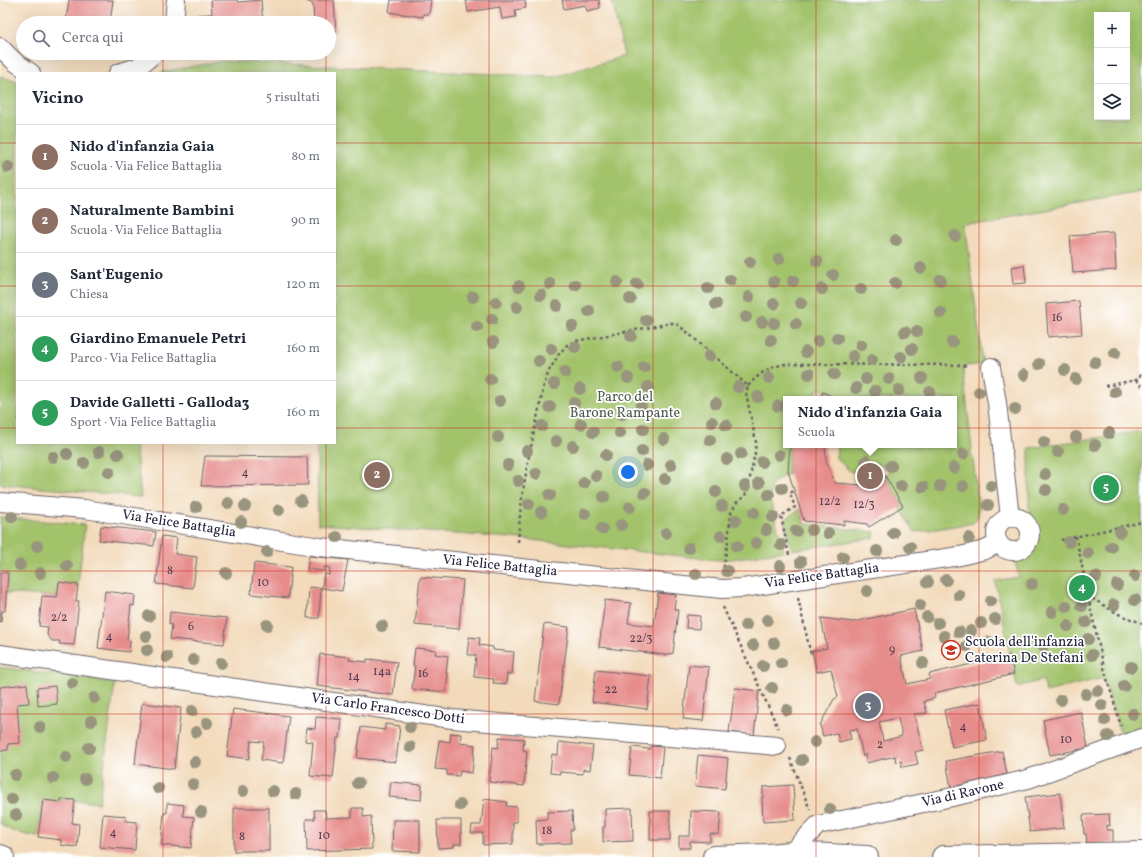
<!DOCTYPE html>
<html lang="it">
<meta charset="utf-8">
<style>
:root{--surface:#fff;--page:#f6f6f7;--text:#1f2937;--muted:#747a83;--line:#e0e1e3;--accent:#2563eb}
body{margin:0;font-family:Vollkorn,serif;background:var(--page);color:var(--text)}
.controls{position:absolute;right:12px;top:12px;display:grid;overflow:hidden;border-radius:0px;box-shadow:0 4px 16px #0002}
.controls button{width:36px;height:36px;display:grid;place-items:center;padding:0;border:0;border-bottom:1px solid var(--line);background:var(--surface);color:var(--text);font:20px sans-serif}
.you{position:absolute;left:628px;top:472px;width:14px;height:14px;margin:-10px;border:3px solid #fff;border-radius:50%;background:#1a73e8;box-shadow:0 0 0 6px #1a73e833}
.badge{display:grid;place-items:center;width:26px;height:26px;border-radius:50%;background:var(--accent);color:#fff;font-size:13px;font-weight:700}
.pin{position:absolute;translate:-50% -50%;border:2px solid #fff;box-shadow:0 1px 4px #0006}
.popup{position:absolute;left:783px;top:396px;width:174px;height:52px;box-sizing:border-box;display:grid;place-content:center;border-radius:0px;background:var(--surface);filter:drop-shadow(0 1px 3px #0005);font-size:13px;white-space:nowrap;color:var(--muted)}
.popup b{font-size:15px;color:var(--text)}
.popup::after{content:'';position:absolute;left:50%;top:100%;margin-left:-8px;border:8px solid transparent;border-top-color:var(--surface)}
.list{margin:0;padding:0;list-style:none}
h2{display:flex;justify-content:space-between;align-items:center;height:52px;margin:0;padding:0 16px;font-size:17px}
h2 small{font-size:13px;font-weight:400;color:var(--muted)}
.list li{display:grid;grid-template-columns:26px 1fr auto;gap:12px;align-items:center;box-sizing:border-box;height:64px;padding:0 16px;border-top:1px solid var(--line)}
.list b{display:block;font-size:15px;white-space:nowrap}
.list p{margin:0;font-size:13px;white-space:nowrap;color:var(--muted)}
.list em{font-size:13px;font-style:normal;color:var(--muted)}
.icon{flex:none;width:22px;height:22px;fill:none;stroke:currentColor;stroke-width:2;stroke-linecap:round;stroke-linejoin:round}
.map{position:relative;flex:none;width:1142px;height:857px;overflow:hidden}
.search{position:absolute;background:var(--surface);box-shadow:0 4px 16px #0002;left:16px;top:16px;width:320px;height:44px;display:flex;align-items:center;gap:10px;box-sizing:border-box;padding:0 14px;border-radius:22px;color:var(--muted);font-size:15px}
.panel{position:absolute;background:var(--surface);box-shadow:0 4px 16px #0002;left:16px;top:72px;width:320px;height:372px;border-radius:0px}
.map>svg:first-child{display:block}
.green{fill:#a2c36b;stroke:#627253;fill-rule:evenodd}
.building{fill:#e68c8a;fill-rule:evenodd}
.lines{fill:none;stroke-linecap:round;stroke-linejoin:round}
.street-casing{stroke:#6b6267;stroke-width:20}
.secondary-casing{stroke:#6b6267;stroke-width:24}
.path{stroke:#6b6267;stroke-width:2.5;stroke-dasharray:3 3;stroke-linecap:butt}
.street{stroke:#fff;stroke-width:18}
.secondary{stroke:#fff;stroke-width:22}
.tree{fill:#98947e}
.grid{fill:none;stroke:#c8321e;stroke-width:1;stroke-opacity:0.55}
.labels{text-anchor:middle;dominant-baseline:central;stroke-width:3.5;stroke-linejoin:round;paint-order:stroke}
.number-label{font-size:12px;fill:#533c4f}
.park-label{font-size:14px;fill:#4f5a4c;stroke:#fff}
.street-label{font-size:14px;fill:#22223b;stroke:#fff}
.poi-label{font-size:14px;fill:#22223b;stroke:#fff;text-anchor:start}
</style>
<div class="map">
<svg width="1142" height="857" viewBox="0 0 1142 857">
<rect width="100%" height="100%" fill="#fff"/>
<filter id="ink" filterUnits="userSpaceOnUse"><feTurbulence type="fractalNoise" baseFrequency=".025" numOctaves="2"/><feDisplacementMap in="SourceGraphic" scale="8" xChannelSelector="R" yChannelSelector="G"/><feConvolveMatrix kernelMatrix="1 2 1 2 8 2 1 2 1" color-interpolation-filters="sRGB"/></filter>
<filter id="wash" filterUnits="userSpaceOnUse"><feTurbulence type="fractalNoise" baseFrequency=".012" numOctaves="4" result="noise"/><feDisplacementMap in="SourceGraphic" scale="16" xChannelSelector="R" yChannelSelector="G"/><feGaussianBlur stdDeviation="0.9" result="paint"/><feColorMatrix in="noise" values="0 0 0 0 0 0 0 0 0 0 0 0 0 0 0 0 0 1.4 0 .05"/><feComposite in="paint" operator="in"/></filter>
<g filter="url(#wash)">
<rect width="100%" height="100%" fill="#f2daba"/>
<!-- green -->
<g class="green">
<path d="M 612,0 L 1142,0 L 1142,192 L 965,223 L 983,364 L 967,366 L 963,370 L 972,449 L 970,452 L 973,459 L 979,509 L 978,517 L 973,523 L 917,532 L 914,531 L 900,508 L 903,506 L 885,476 L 889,472 L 885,466 L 876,464 L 869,470 L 851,472 L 836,458 L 837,445 L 954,445 L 954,399 L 843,399 L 819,388 L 813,399 L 786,399 L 786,445 L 790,445 L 788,471 L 789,474 L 783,476 L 772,485 L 770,500 L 784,551 L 732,559 L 718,560 L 512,538 L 318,524 L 317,443 L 335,443 L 335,73 L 160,73 L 166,71 L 224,61 L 554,77 L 624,56 ZM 1097,15 L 1127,15 L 1127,117 L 1097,117 Z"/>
<polygon points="0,76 17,82 17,443 135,443 141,497 0,484"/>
<path d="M 1142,431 L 1142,732 L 1122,738 L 1103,678 L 1046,692 L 1043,680 L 1017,687 L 995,581 L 1019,577 L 1012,551 C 1021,550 1026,546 1029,538 L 1029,448 Z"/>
<polygon points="800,509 804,524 875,532 874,538 792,550 784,520"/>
<polygon points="0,517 85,525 78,585 59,583 57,597 6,593 8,573 0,572"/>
<polygon points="0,667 115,683 99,803 61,799 61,802 43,800 38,837 14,832 0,824"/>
</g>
<g id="blocks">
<!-- building -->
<g class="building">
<polygon points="69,0 113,0 110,23 86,23 66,20"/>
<polygon points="211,0 237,0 238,2 261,0 263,23 196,23 198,15 212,14"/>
<polygon points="304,0 334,0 336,32 329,32 329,23 314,23 313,4"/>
<polygon points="391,0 431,0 429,14 423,14 423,17 389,12"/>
<polygon points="466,0 525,0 526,8 515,10 516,17 502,19 500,7 468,12"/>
<polygon points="562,0 599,0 600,8 587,11 585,5 564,9"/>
<polygon points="1114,233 1116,270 1073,273 1070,236"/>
<polygon points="1024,265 1026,283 1013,284 1011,267"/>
<polygon points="1079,301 1082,334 1048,337 1046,304"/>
<polygon points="823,392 837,399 820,399"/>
<polygon points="790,445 825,445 826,461 835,483 862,485 867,484 866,482 885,476 903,506 869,527 867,524 844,521 844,525 804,521 788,471"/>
<polygon points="205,456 307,457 308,485 201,486"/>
<polygon points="101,526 156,532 154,546 99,540"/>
<polygon points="162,536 177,538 175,554 197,557 193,588 156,584"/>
<polygon points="309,556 348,560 342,591 322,588 324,574 329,575 330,568 324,567 324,571 307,569"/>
<polygon points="254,563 291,567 288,598 251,594"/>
<polygon points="0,572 8,573 5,611 2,611 1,622 0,622"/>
<polygon points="420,577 463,580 459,629 415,625"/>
<polygon points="59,582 78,585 76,601 79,601 74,645 59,644 60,641 52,641 47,635 48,627 39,626 42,596 57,597"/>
<polygon points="309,587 321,588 319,618 307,618"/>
<polygon points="105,591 135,595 134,606 131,605 127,640 130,641 129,652 98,648"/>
<polygon points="658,593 676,595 674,609 678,610 673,653 665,655 599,647 605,600 631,603 628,623 654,626"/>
<path d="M 914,609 L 923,651 L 901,656 L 907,684 L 930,679 L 929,674 L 1010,655 L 1014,674 L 934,693 L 935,698 L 924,701 L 927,713 L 914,714 L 923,750 L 915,752 L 918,764 L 902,767 L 901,761 L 896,762 L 895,756 L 867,763 L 865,754 L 863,757 L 857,729 L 849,730 L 851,739 L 839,742 L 837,733 L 823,736 L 820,725 L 834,699 L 838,697 L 831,669 L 817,672 L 812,651 L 827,648 L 821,618 L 853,622 ZM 898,718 L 902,736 L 883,741 L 879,722 Z"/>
<polygon points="170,612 227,618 224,644 170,639 172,625 169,624"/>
<polygon points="687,615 700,616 699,629 686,628"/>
<polygon points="544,624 569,627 559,704 535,701"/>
<polygon points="469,637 480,638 479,645 493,647 493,650 514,652 512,674 507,674 506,684 493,683 494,679 474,677 476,655 467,655"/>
<polygon points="415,648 436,650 435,654 448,656 446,674 448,674 446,692 412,689 415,666 413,666"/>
<polygon points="320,654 350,657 349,660 367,662 367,659 397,662 393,695 317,686"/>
<polygon points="689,665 709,667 703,721 683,719"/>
<polygon points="596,670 651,676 647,709 592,702"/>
<polygon points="27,684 29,703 17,704 20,743 8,744 8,750 0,751 0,687"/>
<polygon points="55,686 57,704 38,706 37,688"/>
<polygon points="735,688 759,691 754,735 729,732"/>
<polygon points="142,703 181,708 174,769 135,764"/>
<polygon points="980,703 987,740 952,747 944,710"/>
<polygon points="233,709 289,716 283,763 261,760 264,742 251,741 249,759 227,756"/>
<polygon points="1081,712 1088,748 1050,755 1043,720"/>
<polygon points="316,717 342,719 340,738 337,738 333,778 310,776 313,742 305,741 307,728 315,729"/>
<polygon points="385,724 400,726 396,762 357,758 361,727 385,730"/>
<polygon points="451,733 461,734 460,743 475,745 472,773 460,771 459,776 447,775 447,770 435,769 439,740 450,742"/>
<polygon points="499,737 524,739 523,750 527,751 524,786 489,782 493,747 498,748"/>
<polygon points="559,742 593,746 590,770 583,769 583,774 560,772 560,774 550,773 552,754 558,755"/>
<polygon points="651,746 663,747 660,778 629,775 632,747 649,749"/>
<polygon points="1002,751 1007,774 988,779 951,787 946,761"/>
<polygon points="698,755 728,758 725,789 695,786"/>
<polygon points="391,782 422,785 421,800 389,797"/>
<polygon points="793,785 795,820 763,822 762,797 763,797 763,787"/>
<polygon points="1060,793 1064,828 1030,832 1025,797"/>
<polygon points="61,799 75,800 72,823 79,824 77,847 61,845 61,840 38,837 43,800 61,802"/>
<polygon points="484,799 507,802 506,806 517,807 517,822 513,822 513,844 483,845 483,833 471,833 472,825 481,825"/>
<polygon points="167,803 184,805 183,816 194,817 191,848 161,845 164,813 167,813"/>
<rect x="234" y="808" width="35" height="43"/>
<polygon points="352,808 363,808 363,817 371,816 372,849 307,851 306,819 315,819 314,810 325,810 326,818 352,817"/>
<polygon points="632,808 633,841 603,842 603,827 605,827 605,809"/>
<polygon points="572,811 573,830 570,830 571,843 537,844 536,820 547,819 547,812"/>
<rect x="650" y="811" width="20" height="29"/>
<polygon points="691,811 721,812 719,834 710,834 710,842 690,841 690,848 679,848 679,836 690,836"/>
<polygon points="103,814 126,816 126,821 137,822 135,850 100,847"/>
<polygon points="1109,814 1110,826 1107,825 1107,830 1113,830 1113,843 1087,844 1086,834 1084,834 1083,815"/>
<polygon points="393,820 420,820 420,852 392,851"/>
<polygon points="437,820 461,820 461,844 454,844 454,847 438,848"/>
</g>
</g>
</g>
<g filter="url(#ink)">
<use href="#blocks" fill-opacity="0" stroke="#6b6267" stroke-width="1"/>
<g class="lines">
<defs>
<g id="street">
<polyline points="174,23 176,0"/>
<polyline points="0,47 15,62 31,73"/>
<polyline points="118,73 138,67 155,53"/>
<polyline points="991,367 997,403 1010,517"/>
<polyline points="0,502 85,509 320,547 722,589 743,588 960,556 985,550 999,543"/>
<circle cx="1013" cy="534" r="17"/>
<polyline points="0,654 452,719 777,746"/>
<polyline points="791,853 818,825 957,796 1028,779 1142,738"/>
</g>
<g id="secondary">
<polyline points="0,856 3,857"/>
<polyline points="714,857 768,855 791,853 867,857"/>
<polyline points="943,857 1142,853"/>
</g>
</defs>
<!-- street casing -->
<use href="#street" class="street-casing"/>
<!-- secondary casing -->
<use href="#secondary" class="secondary-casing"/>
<!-- path -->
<g class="path">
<polyline points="1136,380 1142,386"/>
<path d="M 748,386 C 760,373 768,367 786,364 L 962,365 L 967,366"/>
<polyline points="1105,386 1136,380 1142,373"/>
<polyline points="1076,536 1088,596 1122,616 1142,623"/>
<polyline points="1061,540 1142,522"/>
<polyline points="518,542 521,503 529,456 544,385 549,371 559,354 567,345 576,341 672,323 678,325 687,332 748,386 746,393 756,442 755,453 747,492 744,497 736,503 731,513 728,540 723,571"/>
<polyline points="789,555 781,516 795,507 790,493 794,491"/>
<polyline points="1088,597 1105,672 1121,726"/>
<polyline points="798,598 811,655"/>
<polyline points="723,607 778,728"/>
<polyline points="790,758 810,810"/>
</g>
<!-- street -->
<use href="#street" class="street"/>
<!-- secondary -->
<use href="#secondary" class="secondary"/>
</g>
<!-- trees -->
<g class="tree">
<circle cx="8" cy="167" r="6"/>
<circle cx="955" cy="236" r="6"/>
<circle cx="896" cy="240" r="6"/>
<circle cx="779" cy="259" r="6"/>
<circle cx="817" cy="261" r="6"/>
<circle cx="750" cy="262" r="6"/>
<circle cx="921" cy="268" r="6"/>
<circle cx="833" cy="275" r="6"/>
<circle cx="730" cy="280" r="6"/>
<circle cx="940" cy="280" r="6"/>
<circle cx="793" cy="281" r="6"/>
<circle cx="617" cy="282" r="6"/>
<circle cx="774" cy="282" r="6"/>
<circle cx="895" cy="283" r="6"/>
<circle cx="550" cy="284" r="6"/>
<circle cx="637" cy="284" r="6"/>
<circle cx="575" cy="285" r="6"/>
<circle cx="519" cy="286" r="6"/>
<circle cx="708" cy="288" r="6"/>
<circle cx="822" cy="289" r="6"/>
<circle cx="861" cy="289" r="6"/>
<circle cx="541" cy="295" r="6"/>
<circle cx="473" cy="297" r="6"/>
<circle cx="749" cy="297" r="6"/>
<circle cx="630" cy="299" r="6"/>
<circle cx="496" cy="302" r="6"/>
<circle cx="801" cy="303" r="6"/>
<circle cx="716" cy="304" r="6"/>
<circle cx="774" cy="304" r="6"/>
<circle cx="557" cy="306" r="6"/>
<circle cx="517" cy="307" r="6"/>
<circle cx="589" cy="311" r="6"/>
<circle cx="941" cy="313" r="6"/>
<circle cx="746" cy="317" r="6"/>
<circle cx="492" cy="319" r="6"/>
<circle cx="646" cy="320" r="6"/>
<circle cx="762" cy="322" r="6"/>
<circle cx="774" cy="323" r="6"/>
<circle cx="796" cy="324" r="6"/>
<circle cx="572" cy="326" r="6"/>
<circle cx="477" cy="327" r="6"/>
<circle cx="917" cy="331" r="6"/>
<circle cx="905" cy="332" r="6"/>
<circle cx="631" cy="336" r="6"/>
<circle cx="837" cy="338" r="6"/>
<circle cx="771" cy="340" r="6"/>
<circle cx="818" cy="341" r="6"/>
<circle cx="493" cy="342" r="6"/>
<circle cx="952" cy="342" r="6"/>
<circle cx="861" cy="345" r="6"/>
<circle cx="575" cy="347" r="6"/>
<circle cx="551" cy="349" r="6"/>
<circle cx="912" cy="349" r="6"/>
<circle cx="806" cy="352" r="6"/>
<circle cx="1115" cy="353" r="6"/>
<circle cx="709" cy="356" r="6"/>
<circle cx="853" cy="356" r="6"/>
<circle cx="901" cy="357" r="6"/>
<circle cx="872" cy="360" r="6"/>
<circle cx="539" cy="361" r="6"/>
<circle cx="1095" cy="362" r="6"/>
<circle cx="1039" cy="364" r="6"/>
<circle cx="618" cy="367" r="6"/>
<circle cx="644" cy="367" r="6"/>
<circle cx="1065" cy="370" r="6"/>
<circle cx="565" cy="372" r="6"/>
<circle cx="809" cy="374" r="6"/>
<circle cx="834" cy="374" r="6"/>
<circle cx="1024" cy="375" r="6"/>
<circle cx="628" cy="378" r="6"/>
<circle cx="769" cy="378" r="6"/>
<circle cx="922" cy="378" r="6"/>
<circle cx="490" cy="379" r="6"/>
<circle cx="866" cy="379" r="6"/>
<circle cx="889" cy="379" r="6"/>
<circle cx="1076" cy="379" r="6"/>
<circle cx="554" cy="384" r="6"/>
<circle cx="648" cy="387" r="6"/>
<circle cx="738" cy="387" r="6"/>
<circle cx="856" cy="388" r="6"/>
<circle cx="580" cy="389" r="6"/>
<circle cx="899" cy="390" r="6"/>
<circle cx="875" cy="391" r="6"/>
<circle cx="930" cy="392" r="6"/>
<circle cx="979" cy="392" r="6"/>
<circle cx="1115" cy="392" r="6"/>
<circle cx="758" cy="397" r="6"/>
<circle cx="500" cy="401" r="6"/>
<circle cx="574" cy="403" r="6"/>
<circle cx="716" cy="403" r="6"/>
<circle cx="778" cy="406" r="6"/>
<circle cx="550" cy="407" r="6"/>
<circle cx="641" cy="407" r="6"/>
<circle cx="1015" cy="409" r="6"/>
<circle cx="622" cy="414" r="6"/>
<circle cx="712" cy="422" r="6"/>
<circle cx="581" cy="424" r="6"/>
<circle cx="726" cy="425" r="6"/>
<circle cx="542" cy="426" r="6"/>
<circle cx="643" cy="429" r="6"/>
<circle cx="593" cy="432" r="6"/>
<circle cx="620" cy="433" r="6"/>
<circle cx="1109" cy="433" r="6"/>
<circle cx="498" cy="437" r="6"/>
<circle cx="1076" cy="437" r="6"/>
<circle cx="664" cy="439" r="6"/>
<circle cx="710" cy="440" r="6"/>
<circle cx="556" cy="441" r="6"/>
<circle cx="1044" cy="442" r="6"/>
<circle cx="1095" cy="445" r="6"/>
<circle cx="573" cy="446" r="6"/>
<circle cx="527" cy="451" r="6"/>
<circle cx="642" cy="451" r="6"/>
<circle cx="99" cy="452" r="6"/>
<circle cx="1058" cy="452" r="6"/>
<circle cx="67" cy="454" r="6"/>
<circle cx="118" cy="454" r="6"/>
<circle cx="741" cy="454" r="6"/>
<circle cx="963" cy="454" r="6"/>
<circle cx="606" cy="455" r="6"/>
<circle cx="779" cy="455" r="6"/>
<circle cx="53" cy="457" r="6"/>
<circle cx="727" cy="459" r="6"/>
<circle cx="866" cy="461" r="6"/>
<circle cx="762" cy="462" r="6"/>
<circle cx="84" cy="463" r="6"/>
<circle cx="508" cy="465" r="6"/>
<circle cx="647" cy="465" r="6"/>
<circle cx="671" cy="465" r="6"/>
<circle cx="891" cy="466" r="6"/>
<circle cx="954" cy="468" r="6"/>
<circle cx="109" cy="472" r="6"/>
<circle cx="536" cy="474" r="6"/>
<circle cx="1045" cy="474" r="6"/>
<circle cx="596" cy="476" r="6"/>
<circle cx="665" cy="479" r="6"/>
<circle cx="518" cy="481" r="6"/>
<circle cx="584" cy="483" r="6"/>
<circle cx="759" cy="483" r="6"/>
<circle cx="745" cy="486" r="6"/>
<circle cx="901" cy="486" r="6"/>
<circle cx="940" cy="486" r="6"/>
<circle cx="963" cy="486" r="6"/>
<circle cx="991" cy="486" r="6"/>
<circle cx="923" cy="487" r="6"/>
<circle cx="782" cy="488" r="6"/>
<circle cx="1046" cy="490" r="6"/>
<circle cx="716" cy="492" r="6"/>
<circle cx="645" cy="493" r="6"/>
<circle cx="550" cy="495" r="6"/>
<circle cx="769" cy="495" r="6"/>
<circle cx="604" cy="497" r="6"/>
<circle cx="301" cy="501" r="6"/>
<circle cx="228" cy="503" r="6"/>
<circle cx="529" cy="504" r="6"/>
<circle cx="988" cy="505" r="6"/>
<circle cx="245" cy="506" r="6"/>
<circle cx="722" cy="506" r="6"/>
<circle cx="196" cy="507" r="6"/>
<circle cx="630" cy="507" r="6"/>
<circle cx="279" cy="510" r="6"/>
<circle cx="1063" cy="510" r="6"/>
<circle cx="541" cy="512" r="6"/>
<circle cx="754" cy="513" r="6"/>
<circle cx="585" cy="514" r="6"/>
<circle cx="12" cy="517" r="6"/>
<circle cx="773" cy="517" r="6"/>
<circle cx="736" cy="520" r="6"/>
<circle cx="241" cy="522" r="6"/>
<circle cx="621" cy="525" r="6"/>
<circle cx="602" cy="529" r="6"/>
<circle cx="766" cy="530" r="6"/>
<circle cx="812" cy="530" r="6"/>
<circle cx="796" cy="531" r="6"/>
<circle cx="1120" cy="532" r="6"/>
<circle cx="666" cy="533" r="6"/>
<circle cx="828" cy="533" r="6"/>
<circle cx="893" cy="533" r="6"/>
<circle cx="721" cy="536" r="6"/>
<circle cx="337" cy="537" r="6"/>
<circle cx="969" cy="538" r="6"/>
<circle cx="1069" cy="542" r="6"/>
<circle cx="756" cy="543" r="6"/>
<circle cx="781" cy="545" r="6"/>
<circle cx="37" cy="546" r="6"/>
<circle cx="737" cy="546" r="6"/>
<circle cx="910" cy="547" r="6"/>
<circle cx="1111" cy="547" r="6"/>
<circle cx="689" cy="548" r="6"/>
<circle cx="877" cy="551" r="6"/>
<circle cx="267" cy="552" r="6"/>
<circle cx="1088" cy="553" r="6"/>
<circle cx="843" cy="557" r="6"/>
<circle cx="801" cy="562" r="6"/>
<circle cx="20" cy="565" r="6"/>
<circle cx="67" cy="566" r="6"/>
<circle cx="780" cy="566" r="6"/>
<circle cx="727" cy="571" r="6"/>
<circle cx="40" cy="573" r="6"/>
<circle cx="226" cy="573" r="6"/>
<circle cx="696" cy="574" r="6"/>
<circle cx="1135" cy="576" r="6"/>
<circle cx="1096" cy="577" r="6"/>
<circle cx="946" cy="580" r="6"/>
<circle cx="928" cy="582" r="6"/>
<circle cx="1032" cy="584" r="6"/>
<circle cx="1117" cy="585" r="6"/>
<circle cx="1078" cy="588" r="6"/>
<circle cx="867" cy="591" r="6"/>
<circle cx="959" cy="595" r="6"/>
<circle cx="1135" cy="600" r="6"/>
<circle cx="991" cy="601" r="6"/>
<circle cx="920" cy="605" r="6"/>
<circle cx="1114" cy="605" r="6"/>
<circle cx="1066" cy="606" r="6"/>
<circle cx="1082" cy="606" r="6"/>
<circle cx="1052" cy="612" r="6"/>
<circle cx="149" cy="616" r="6"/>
<circle cx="927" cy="617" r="6"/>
<circle cx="995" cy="619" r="6"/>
<circle cx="767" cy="620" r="6"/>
<circle cx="1086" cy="622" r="6"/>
<circle cx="938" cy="623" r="6"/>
<circle cx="981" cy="623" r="6"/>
<circle cx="267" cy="625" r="6"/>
<circle cx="746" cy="625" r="6"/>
<circle cx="382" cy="626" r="6"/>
<circle cx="1068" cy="626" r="6"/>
<circle cx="971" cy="631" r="6"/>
<circle cx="959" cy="632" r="6"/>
<circle cx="146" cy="636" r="6"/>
<circle cx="944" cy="636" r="6"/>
<circle cx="1088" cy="639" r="6"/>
<circle cx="989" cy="642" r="6"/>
<circle cx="774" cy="643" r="6"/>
<circle cx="753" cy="645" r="6"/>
<circle cx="967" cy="646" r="6"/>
<circle cx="1043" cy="646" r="6"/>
<circle cx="147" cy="650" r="6"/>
<circle cx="954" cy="650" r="6"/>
<circle cx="1092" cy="655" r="6"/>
<circle cx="167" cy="657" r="6"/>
<circle cx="193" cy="660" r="6"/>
<circle cx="221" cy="663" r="6"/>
<circle cx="781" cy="663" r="6"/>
<circle cx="923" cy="663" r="6"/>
<circle cx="763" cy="666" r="6"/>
<circle cx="1131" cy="667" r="6"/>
<circle cx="72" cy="683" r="6"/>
<circle cx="1124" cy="686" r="6"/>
<circle cx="772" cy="688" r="6"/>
<circle cx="1098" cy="691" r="6"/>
<circle cx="1086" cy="694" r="6"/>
<circle cx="94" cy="698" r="6"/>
<circle cx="1061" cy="700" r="6"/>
<circle cx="1102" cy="705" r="6"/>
<circle cx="787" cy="710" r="6"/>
<circle cx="192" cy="711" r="6"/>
<circle cx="1133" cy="714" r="6"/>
<circle cx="1105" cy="720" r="6"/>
<circle cx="91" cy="721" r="6"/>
<circle cx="207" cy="723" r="6"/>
<circle cx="40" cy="727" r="6"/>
<circle cx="410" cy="727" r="6"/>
<circle cx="196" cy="732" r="6"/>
<circle cx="1108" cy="736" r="6"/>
<circle cx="815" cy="742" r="6"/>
<circle cx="410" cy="747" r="6"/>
<circle cx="89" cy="748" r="6"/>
<circle cx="66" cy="757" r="6"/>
<circle cx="802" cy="760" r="6"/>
<circle cx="195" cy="762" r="6"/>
<circle cx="15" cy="775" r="6"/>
<circle cx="53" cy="778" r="6"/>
<circle cx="85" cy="779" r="6"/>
<circle cx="358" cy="783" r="6"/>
<circle cx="193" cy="784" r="6"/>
<circle cx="158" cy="788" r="6"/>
<circle cx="243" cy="791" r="6"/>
<circle cx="273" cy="791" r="6"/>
<circle cx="296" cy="794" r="6"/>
<circle cx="12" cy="799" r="6"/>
<circle cx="460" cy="805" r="6"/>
<circle cx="830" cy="809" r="6"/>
<circle cx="201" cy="812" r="6"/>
<circle cx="16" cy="815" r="6"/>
</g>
</g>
<!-- grid -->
<path class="grid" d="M 163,0 L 163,23M 326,0 L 326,23M 489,0 L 489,857M 653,0 L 653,857M 816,0 L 816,857M 979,0 L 979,857M 163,53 L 163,73M 326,53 L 326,73M 0,143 L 17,143M 335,143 L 1142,143M 0,286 L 17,286M 335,286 L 1142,286M 0,428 L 17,428M 335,428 L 1142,428M 163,443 L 163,857M 326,443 L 326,857M 0,571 L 1142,571M 0,714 L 1142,714"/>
<!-- icons -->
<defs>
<symbol id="school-ring" viewBox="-11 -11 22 22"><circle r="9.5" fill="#fff" stroke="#c8321e" stroke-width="1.5"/><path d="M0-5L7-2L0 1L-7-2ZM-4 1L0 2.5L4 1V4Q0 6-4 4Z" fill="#c8321e"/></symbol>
</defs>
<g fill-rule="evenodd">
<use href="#school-ring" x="940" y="639" width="22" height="22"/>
</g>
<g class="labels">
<!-- number labels -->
<g class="number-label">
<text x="1057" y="318">16</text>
<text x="245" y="473">4</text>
<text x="830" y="502">12/2</text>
<text x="864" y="505">12/3</text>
<text x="170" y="571">8</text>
<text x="263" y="583">10</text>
<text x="59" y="618">2/2</text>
<text x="191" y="627">6</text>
<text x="109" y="637">4</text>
<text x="641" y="639">22/3</text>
<text x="892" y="650">9</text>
<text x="382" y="672">14a</text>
<text x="423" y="674">16</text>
<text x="354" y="677">14</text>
<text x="611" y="690">22</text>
<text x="963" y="727">4</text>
<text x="1066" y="740">10</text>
<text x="880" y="745">2</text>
<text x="547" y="831">18</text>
<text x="113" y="833">4</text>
<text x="324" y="836">10</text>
<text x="242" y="837">8</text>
</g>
<!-- park labels -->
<g class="park-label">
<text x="625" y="397">Parco del<tspan x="625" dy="16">Barone Rampante</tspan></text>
</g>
<!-- street labels -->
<g class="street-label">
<text transform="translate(179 524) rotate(9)">Via Felice Battaglia</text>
<text transform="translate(500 566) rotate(6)">Via Felice Battaglia</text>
<text transform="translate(822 576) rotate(-8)">Via Felice Battaglia</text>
<text transform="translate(388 709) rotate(8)">Via Carlo Francesco Dotti</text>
<text transform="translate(963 794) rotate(-13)">Via di Ravone</text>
</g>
<!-- poi labels -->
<g class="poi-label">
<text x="965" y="642">Scuola dell'infanzia<tspan x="965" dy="16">Caterina De Stefani</tspan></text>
</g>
</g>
</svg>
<div class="controls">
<button>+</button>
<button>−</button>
<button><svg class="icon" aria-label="layers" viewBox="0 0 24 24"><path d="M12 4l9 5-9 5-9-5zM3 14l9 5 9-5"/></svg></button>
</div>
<div class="you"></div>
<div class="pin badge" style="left:870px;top:476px;background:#8d6e63">1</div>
<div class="popup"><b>Nido d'infanzia Gaia</b>Scuola</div>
<div class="pin badge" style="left:377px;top:475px;background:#8d6e63">2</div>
<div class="pin badge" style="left:868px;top:706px;background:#6b7280">3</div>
<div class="pin badge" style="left:1082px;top:588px;background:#2e9e5b">4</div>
<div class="pin badge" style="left:1106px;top:488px;background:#2e9e5b">5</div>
<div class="search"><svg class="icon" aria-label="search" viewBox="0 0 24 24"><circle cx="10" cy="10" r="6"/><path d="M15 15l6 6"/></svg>Cerca qui</div>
<section class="panel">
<h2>Vicino<small>5 risultati</small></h2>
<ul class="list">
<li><span class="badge" style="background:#8d6e63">1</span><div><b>Nido d'infanzia Gaia</b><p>Scuola · Via Felice Battaglia</p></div><em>80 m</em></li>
<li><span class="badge" style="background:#8d6e63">2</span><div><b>Naturalmente Bambini</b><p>Scuola · Via Felice Battaglia</p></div><em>90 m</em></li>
<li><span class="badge" style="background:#6b7280">3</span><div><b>Sant'Eugenio</b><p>Chiesa</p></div><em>120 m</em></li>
<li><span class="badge" style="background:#2e9e5b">4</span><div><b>Giardino Emanuele Petri</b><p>Parco · Via Felice Battaglia</p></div><em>160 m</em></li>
<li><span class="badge" style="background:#2e9e5b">5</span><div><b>Davide Galletti - Galloda3</b><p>Sport · Via Felice Battaglia</p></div><em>160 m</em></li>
</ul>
</section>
</div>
